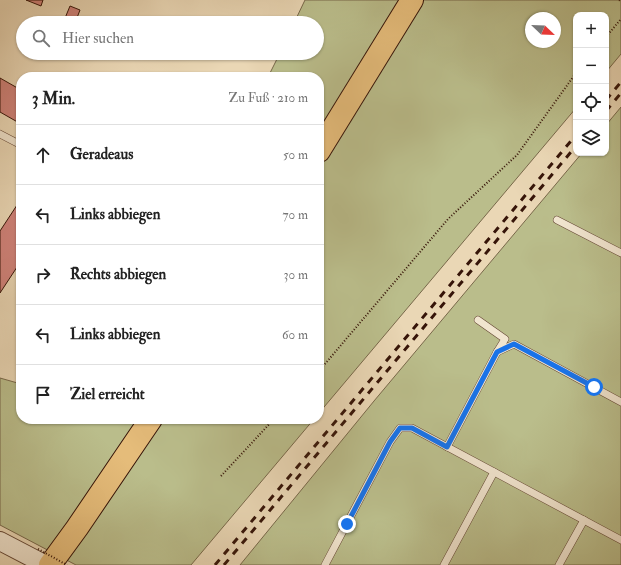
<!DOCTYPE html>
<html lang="de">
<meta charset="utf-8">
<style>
:root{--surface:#fff;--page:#f6f6f6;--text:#222;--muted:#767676;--line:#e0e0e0}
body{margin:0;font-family:"IM FELL Double Pica",serif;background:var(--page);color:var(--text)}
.controls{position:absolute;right:12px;top:12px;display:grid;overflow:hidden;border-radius:8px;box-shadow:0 1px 3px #0004}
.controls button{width:36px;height:36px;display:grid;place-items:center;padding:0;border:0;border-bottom:1px solid var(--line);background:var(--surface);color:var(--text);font:20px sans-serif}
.compass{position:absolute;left:525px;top:12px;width:36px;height:36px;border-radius:50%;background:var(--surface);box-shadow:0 1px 3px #0004;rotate:113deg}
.stop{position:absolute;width:12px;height:12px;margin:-9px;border:3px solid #1a73e8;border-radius:50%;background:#fff}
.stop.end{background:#1a73e8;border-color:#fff;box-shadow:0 1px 4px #0008}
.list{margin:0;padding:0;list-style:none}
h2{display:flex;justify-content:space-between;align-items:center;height:52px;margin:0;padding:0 16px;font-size:17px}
h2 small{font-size:13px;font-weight:400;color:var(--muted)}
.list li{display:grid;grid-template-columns:26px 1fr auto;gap:12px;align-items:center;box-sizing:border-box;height:60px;padding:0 16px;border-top:1px solid var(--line)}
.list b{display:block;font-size:15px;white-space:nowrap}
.list em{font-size:13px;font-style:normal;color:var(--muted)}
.icon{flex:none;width:22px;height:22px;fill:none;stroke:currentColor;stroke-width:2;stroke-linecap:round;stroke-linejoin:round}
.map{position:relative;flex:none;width:621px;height:565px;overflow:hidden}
.search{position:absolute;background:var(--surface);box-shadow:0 1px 3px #0004;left:16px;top:16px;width:308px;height:44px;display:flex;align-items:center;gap:10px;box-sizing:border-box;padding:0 14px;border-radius:22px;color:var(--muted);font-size:15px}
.panel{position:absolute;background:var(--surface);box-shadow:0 1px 3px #0004;left:16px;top:72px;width:308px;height:352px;border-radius:16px}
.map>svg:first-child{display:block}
.green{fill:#babd8b;stroke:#78684a;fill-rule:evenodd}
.building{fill:#d0827a;stroke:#361408}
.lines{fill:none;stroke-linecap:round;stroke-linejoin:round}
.service-casing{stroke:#634533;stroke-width:8}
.tertiary-casing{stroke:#634533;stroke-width:20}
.primary-casing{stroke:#361408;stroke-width:24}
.path{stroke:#361408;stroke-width:2;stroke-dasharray:1 2;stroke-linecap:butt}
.service{stroke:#f1e5cf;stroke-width:7}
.tertiary{stroke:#f1e5cf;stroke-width:18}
.primary{stroke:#e5bc7a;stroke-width:22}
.rail{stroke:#361408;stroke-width:3;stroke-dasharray:7 7;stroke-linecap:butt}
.path-bridge{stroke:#361408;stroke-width:2;stroke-dasharray:1 2;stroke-linecap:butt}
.route{stroke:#1a73e8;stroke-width:5}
</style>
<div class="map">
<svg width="621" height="565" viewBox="0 0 621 565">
<rect width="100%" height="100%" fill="#ead7b5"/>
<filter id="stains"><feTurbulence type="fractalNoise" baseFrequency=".005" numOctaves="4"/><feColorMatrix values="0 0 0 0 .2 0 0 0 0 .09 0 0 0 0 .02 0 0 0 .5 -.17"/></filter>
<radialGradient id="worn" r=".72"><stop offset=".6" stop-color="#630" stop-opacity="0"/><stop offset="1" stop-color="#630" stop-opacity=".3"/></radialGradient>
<!-- green -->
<g class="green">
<path d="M 305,0 L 621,0 L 621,54 L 606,72 L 606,15 L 576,15 L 576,108 L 319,413 L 319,77 L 268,77 L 280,53 L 317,53 L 317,23 L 294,23 ZM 531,18 L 555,18 L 555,42 L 531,42 Z"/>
<polygon points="621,107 621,565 240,565 374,401 582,153 606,153 606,125"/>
<polygon points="0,378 21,384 21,419 314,419 191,565 76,565 0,525"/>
</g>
<!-- building -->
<g class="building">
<polygon points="26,0 43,0 41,6"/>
<polygon points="70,6 80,10 75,23 63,23"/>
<polygon points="0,78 21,90 21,124 0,112"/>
<polygon points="21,199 21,261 0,293 0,231"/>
</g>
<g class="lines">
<defs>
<g id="service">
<polyline points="0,134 21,145"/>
<polyline points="557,220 621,253"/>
<polyline points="478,320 505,339 497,352 514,344 621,402"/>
<polyline points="447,447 497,352"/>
<polyline points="325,565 390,442 400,428 412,428 621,540"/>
<polyline points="444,565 494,472"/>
<polyline points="559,565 584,520"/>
</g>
<polyline id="tertiary" points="0,541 46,565"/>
<g id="primary">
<polyline points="319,151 412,0"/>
<polyline points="50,565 77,528 151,419"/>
</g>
</defs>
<!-- service casing -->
<use href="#service" class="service-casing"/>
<!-- tertiary casing -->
<use href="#tertiary" class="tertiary-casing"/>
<!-- primary casing -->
<use href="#primary" class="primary-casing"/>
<!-- path -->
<g class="path">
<polyline points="619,0 621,1"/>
<polyline points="606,37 621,19"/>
<polyline points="319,371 448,219 517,155 576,73"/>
<polyline points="221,476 274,419"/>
</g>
<!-- service -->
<use href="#service" class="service"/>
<!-- tertiary -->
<use href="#tertiary" class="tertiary"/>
<!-- primary -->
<use href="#primary" class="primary"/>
<!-- rail -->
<g class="rail">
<polyline points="606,100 621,82"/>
<polyline points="606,111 621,93"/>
<polyline points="215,565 576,135"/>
<polyline points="224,565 576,146"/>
</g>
<!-- path-bridge -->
<polyline class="path-bridge" points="38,549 67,565"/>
</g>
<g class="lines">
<!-- route -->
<polyline class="route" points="347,524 390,442 400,428 412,428 447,447 497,352 514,344 594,387"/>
</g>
<rect width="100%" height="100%" filter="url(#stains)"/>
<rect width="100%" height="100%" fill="url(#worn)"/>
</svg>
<div class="controls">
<button>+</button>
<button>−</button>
<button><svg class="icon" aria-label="locate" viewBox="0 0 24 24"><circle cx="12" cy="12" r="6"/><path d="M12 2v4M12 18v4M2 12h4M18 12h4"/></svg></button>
<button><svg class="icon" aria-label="layers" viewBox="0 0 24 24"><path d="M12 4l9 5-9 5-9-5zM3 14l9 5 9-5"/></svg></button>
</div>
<svg class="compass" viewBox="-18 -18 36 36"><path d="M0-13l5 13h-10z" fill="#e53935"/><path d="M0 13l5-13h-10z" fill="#767676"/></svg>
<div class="stop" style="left:594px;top:387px"></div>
<div class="stop end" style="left:347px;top:524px"></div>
<div class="search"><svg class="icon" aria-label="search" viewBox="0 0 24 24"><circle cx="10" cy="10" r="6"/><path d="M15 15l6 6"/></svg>Hier suchen</div>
<section class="panel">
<h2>3 Min.<small>Zu Fuß · 210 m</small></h2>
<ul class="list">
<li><svg class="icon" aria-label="ahead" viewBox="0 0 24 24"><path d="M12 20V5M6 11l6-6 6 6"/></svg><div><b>Geradeaus</b></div><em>50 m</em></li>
<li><svg class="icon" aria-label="left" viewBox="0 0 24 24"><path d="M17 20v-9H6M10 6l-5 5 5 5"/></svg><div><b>Links abbiegen</b></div><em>70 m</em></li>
<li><svg class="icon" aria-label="right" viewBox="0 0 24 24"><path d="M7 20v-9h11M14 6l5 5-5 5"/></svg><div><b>Rechts abbiegen</b></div><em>30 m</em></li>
<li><svg class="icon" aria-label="left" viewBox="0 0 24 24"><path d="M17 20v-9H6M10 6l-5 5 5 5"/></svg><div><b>Links abbiegen</b></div><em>60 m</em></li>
<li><svg class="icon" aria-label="arrive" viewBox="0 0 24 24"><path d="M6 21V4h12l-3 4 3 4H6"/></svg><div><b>Ziel erreicht</b></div></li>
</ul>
</section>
</div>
